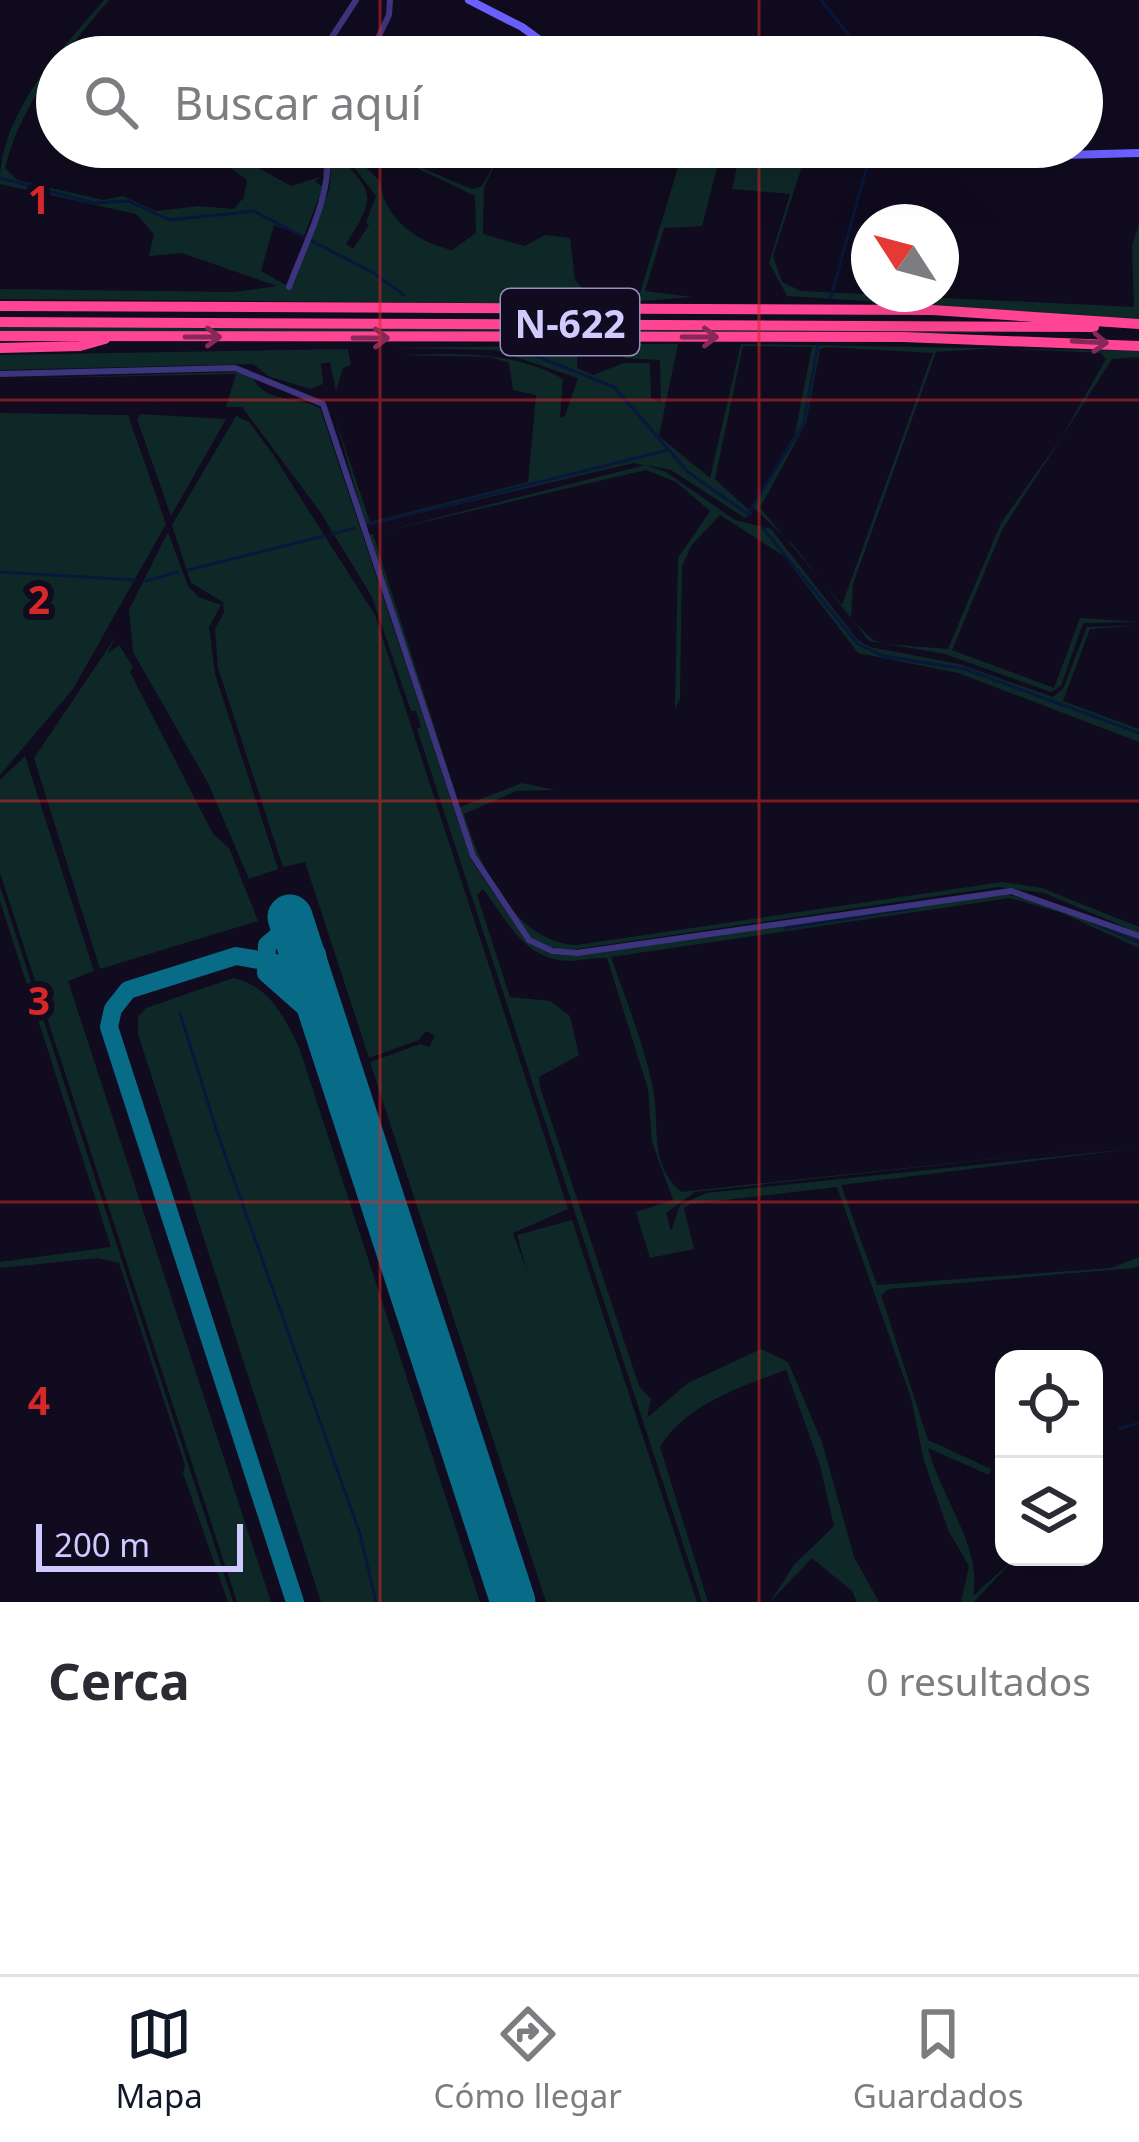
<!DOCTYPE html>
<html lang="es">
<meta charset="utf-8">
<style>
:root{--surface:#fff;--page:#f7f7f7;--text:#2b2b33;--muted:#7c7c81;--line:#e1e1e2;--accent:#111827}
body{margin:0;font-family:"Noto Sans",sans-serif;background:var(--page);color:var(--text)}
.controls{position:absolute;right:36px;bottom:36px;display:grid;overflow:hidden;border-radius:24px;box-shadow:0 12px 48px #0002}
.controls button{width:108px;height:108px;display:grid;place-items:center;padding:0;border:0;border-bottom:3px solid var(--line);background:var(--surface);color:var(--text);font:60px sans-serif}
.compass{position:absolute;left:851px;top:204px;width:108px;height:108px;border-radius:50%;background:var(--surface);box-shadow:0 12px 48px #0002;rotate:306deg}
.scale{position:absolute;left:36px;bottom:30px;width:207px;box-sizing:border-box;padding-left:12px;border:6px solid #d2c9ff;border-top:0;font-size:33px;line-height:42px;white-space:nowrap;color:#d2c9ff;-webkit-text-stroke:9px #100b1e;paint-order:stroke}
.list{margin:0;padding:0;list-style:none}
h2{display:flex;justify-content:space-between;align-items:center;height:156px;margin:0;padding:0 48px;font-size:51px}
h2 small{font-size:39px;font-weight:400;color:var(--muted)}
.icon{flex:none;width:66px;height:66px;fill:none;stroke:currentColor;stroke-width:2;stroke-linecap:round;stroke-linejoin:round}
.map{position:relative;flex:none;width:1139px;height:1602px;overflow:hidden}
.search{position:absolute;background:var(--surface);box-shadow:0 12px 48px #0002;left:36px;right:36px;top:36px;height:132px;display:flex;align-items:center;gap:30px;box-sizing:border-box;padding:0 42px;border-radius:66px;color:var(--muted);font-size:45px}
.sheet{height:372px;background:var(--surface)}
nav{display:flex;justify-content:space-around;align-items:center;box-sizing:border-box;height:168px;border-top:3px solid var(--line);background:var(--surface);font-size:33px;color:var(--muted)}
nav a{display:grid;justify-items:center;gap:6px}
nav .on{color:var(--accent)}
.map>svg:first-child{display:block}
.green{fill:#0e2828;fill-rule:evenodd}
.lines{fill:none;stroke-linecap:round;stroke-linejoin:round}
.stream{stroke:#08173b;stroke-width:3}
.taxiway{stroke:#086c89;stroke-width:18}
.runway{stroke:#086c89;stroke-width:45}
.street{stroke:#3c357e;stroke-width:6}
.secondary{stroke:#6c60ff;stroke-width:8}
.highway{stroke:#ff4493;stroke-width:10}
.oneway{stroke:#882858}
.grid{fill:none;stroke:#d62828;stroke-width:3;stroke-opacity:0.55}
.labels{text-anchor:middle;dominant-baseline:central;stroke-width:12;stroke-linejoin:round;paint-order:stroke}
.shield{fill:#100b1e;stroke:#9890bc;stroke-width:3}
.shield-label{font-size:39px;font-weight:bold;fill:#d2c9ff}
.grid-label{font-size:39px;text-anchor:middle;font-weight:bold;fill:#d62828;stroke:#100b1e;stroke-width:12;stroke-linejoin:round;paint-order:stroke}
</style>
<div class="map">
<svg width="1139" height="1602" viewBox="0 0 1139 1602">
<rect width="100%" height="100%" fill="#100b1e"/>
<!-- green -->
<g class="green">
<path d="M 104,0 L 109,0 C 65,53 23,98 5,168 L 17,180 L 103,200 L 123,196 L 156,211 L 199,206 L 234,209 L 244,197 L 247,180 L 203,147 L 227,161 L 259,147 L 249,159 L 253,165 L 291,186 L 323,176 L 323,158 L 316,147 L 324,147 L 327,173 L 315,181 L 323,187 L 304,236 L 274,225 L 261,271 L 291,288 L 329,190 L 333,149 C 373,194 379,192 346,244 L 353,249 L 369,225 L 366,222 L 376,196 L 338,147 L 356,147 L 359,161 L 380,181 C 384,218 416,242 452,250 L 476,233 L 475,196 L 373,147 L 398,147 L 398,158 L 472,189 L 482,186 L 503,147 L 484,188 L 483,234 L 524,246 L 545,235 L 570,238 L 575,280 L 583,289 L 640,293 L 682,154 L 680,147 L 727,162 L 718,164 L 702,226 L 664,228 L 645,291 L 693,297 L 604,304 L 0,299 L 0,289 L 234,292 L 277,286 L 182,253 L 149,256 L 154,234 L 136,214 L 0,184 C 0,112 60,51 104,0 Z"/>
<polygon points="738,162 802,166 773,256 782,282 801,291 1134,307 1132,246 1139,224 1139,319 787,296 769,263 790,194 732,189"/>
<polygon points="0,326 1010,328 980,333 0,333"/>
<path d="M 625,344 L 678,344 L 659,436 L 710,478 L 741,344 L 1139,351 L 1139,357 L 1112,359 L 1002,530 L 952,650 L 1054,688 L 1080,618 L 1139,622 L 1083,623 L 1061,686 L 1051,692 L 945,654 L 869,641 L 795,547 L 752,506 L 795,434 L 812,347 L 743,346 L 715,479 L 752,513 L 745,518 L 671,470 L 634,463 L 366,526 L 335,418 L 370,522 L 528,482 L 536,395 L 513,390 L 509,363 L 491,357 L 395,355 C 454,354 509,349 563,379 L 560,418 L 565,416 L 578,378 L 495,350 L 391,348 L 584,345 L 578,347 L 577,368 L 593,375 L 624,363 L 650,363 L 651,398 L 661,403 L 660,360 L 623,358 ZM 827,347 L 933,353 L 842,605 L 760,508 L 806,423 L 820,349 ZM 996,348 L 1101,353 L 1106,359 L 1061,438 L 1001,523 L 948,649 L 886,644 L 873,640 L 851,619 L 853,584 L 936,352 Z"/>
<polygon points="348,349 351,365 343,368 336,391 330,362 321,364 323,384 310,389 268,376 253,364 0,370 0,355"/>
<path d="M 234,372 L 252,375 C 261,403 297,396 320,408 L 471,860 L 526,941 L 550,954 L 576,956 L 1002,893 L 1074,912 L 1139,940 L 1139,948 L 1062,913 L 1010,898 L 611,957 C 626,1000 646,1049 654,1094 C 659,1130 650,1165 681,1192 L 1139,1143 L 695,1192 L 666,1213 L 671,1231 L 680,1205 L 706,1193 L 1139,1148 L 841,1185 L 877,1285 L 1111,1268 L 1139,1257 L 1139,1266 L 1133,1268 L 889,1289 L 881,1295 L 928,1440 L 991,1469 L 989,1475 L 928,1448 C 940,1496 983,1548 973,1596 L 1016,1557 L 974,1602 L 961,1602 L 969,1566 L 949,1532 L 924,1461 L 911,1398 L 837,1187 L 690,1204 L 684,1208 L 694,1249 L 650,1258 L 636,1212 L 673,1200 L 652,1142 L 648,1089 L 607,958 C 595,957 582,961 569,961 C 524,960 507,920 483,889 L 477,895 L 510,997 L 550,1001 L 570,1016 L 579,1055 L 539,1077 L 540,1087 L 639,1386 L 651,1399 L 647,1418 L 688,1383 L 761,1349 L 788,1362 L 822,1442 L 854,1557 L 879,1602 L 857,1602 L 852,1591 L 812,1558 L 770,1602 L 794,1565 L 834,1526 L 820,1465 L 786,1370 C 742,1386 685,1405 660,1447 L 708,1602 L 702,1602 L 417,729 L 421,727 L 416,711 L 411,711 L 372,597 L 321,513 L 242,407 L 17,410 L 226,407 L 236,374 L 0,379 Z"/>
<polygon points="0,413 128,415 166,524 73,689 0,775"/>
<polygon points="140,414 226,419 171,516 137,419"/>
<polygon points="236,416 249,422 272,453 375,615 568,1209 513,1233 527,1271 517,1235 572,1220 697,1602 546,1602 370,1062 420,1044 429,1047 435,1036 426,1031 419,1040 369,1058 305,862 283,867 218,668 215,629 224,612 223,602 191,583 172,525"/>
<path d="M 645,465 L 666,472 L 735,520 L 771,529 L 858,640 L 870,647 L 959,664 L 1053,697 L 1063,689 L 1087,627 L 1139,625 L 1090,629 L 1063,701 L 1139,729 L 1139,742 L 958,673 L 858,653 L 784,556 L 720,515 L 691,546 L 682,567 L 680,699 L 675,709 L 678,558 L 710,511 L 676,482 L 646,470 L 373,534 L 460,807 L 522,783 L 555,790 L 516,791 L 464,814 C 480,868 515,942 577,945 L 1002,882 L 1042,888 L 1139,927 L 1139,933 L 1044,893 L 999,887 L 571,950 C 555,949 540,946 528,935 C 455,864 402,638 369,535 Z"/>
<polygon points="168,532 188,586 199,597 221,605 209,627 215,674 278,869 249,879 208,783 133,652 129,610"/>
<polygon points="117,635 107,654 119,645 133,667 130,672 213,834 229,848 258,921 100,969 34,758"/>
<polygon points="25,756 94,971 68,981 271,1602 237,1602 0,873 0,780"/>
<polygon points="0,886 233,1602 228,1602 183,1473 185,1465 119,1263 98,1258 0,1268 0,1262 111,1247 0,901"/>
<path d="M 233,978 C 269,986 284,1016 299,1047 L 480,1602 L 321,1602 L 138,1034 L 138,1017 L 146,1008 Z"/>
</g>
<g class="lines">
<!-- stream -->
<g class="stream">
<polyline points="821,0 866,57"/>
<polyline points="870,154 873,147"/>
<polyline points="0,178 94,203 128,201 170,220 254,211 372,272 404,295"/>
<polyline points="831,297 867,166"/>
<polyline points="523,351 614,387 688,472 749,515"/>
<polyline points="749,512 803,425 818,345"/>
<polyline points="367,525 668,450"/>
<polyline points="761,526 858,644 883,656 965,669 1139,733"/>
<polyline points="332,534 354,528"/>
<polyline points="188,570 324,536"/>
<polyline points="0,572 135,580"/>
<polyline points="146,581 178,572"/>
<polyline points="1092,922 1139,943"/>
<polyline points="785,928 914,908"/>
<polyline points="180,1013 218,1135 360,1534 376,1602"/>
<polyline points="1119,1429 1139,1423"/>
</g>
<!-- taxiway -->
<g class="taxiway">
<polyline points="326,1026 266,973 267,945 285,930 304,931 317,954 333,1049"/>
<polyline points="295,1602 109,1027 113,1009 128,990 236,956 276,963 318,1002"/>
</g>
<!-- runway -->
<polyline class="runway" points="290,917 513,1602"/>
<!-- street -->
<g class="street">
<polyline points="319,57 356,0"/>
<polyline points="369,57 389,15 390,0"/>
<path d="M 289,287 C 305,243 333,194 327,147"/>
<polyline points="0,374 235,368 323,404 473,856 529,940 552,951 577,953 1011,891 1139,936"/>
</g>
<!-- secondary -->
<g class="secondary">
<polyline points="469,0 522,27 563,57"/>
<polyline points="700,147 735,158 787,162 1139,153"/>
</g>
<!-- highway -->
<g class="highway">
<polyline points="0,306 932,310 1139,324"/>
<polyline points="0,322 1094,327"/>
<polyline points="0,336 903,337 1139,346"/>
<polyline points="0,348 80,346 105,339"/>
</g>
</g>
<!-- one-way arrows -->
<defs><path id="oneway-shaft" d="M-6 0H5M1.5-3L5.5 0L1.5 3" fill="none" stroke-width="1.6" stroke-linecap="round" stroke-linejoin="round" transform="scale(3)"/></defs>
<g class="oneway">
<use href="#oneway-shaft" transform="translate(203 337)"/>
<use href="#oneway-shaft" transform="translate(700 337)"/>
<use href="#oneway-shaft" transform="translate(371 338)"/>
<use href="#oneway-shaft" transform="translate(1090 342) rotate(3)"/>
</g>
<!-- grid -->
<path class="grid" d="M 380,0 L 380,57M 759,0 L 759,57M 380,147 L 380,1602M 759,147 L 759,1602M 0,400 L 1139,400M 0,801 L 1139,801M 0,1202 L 1139,1202"/>
<g class="labels">
<!-- shield labels -->
<rect class="shield" x="501" y="289" width="138" height="66" rx="9"/>
<g class="shield-label">
<text x="570" y="322">N-622</text>
</g>
</g>
<g class="grid-label">
<text x="39" y="214">1</text>
<text x="39" y="614">2</text>
<text x="39" y="1015">3</text>
<text x="39" y="1415">4</text>
</g>
</svg>
<div class="controls">
<button><svg class="icon" aria-label="locate" viewBox="0 0 24 24"><circle cx="12" cy="12" r="6"/><path d="M12 2v4M12 18v4M2 12h4M18 12h4"/></svg></button>
<button><svg class="icon" aria-label="layers" viewBox="0 0 24 24"><path d="M12 4l9 5-9 5-9-5zM3 14l9 5 9-5"/></svg></button>
</div>
<svg class="compass" viewBox="-18 -18 36 36"><path d="M0-13l5 13h-10z" fill="#e53935"/><path d="M0 13l5-13h-10z" fill="#7c7c81"/></svg>
<div class="scale">200 m</div>
<div class="search"><svg class="icon" aria-label="search" viewBox="0 0 24 24"><circle cx="10" cy="10" r="6"/><path d="M15 15l6 6"/></svg>Buscar aquí</div>
</div>
<section class="sheet">
<h2>Cerca<small>0 resultados</small></h2>
<ul class="list">
</ul>
</section>
<nav>
<a class="on"><svg class="icon" aria-label="map" viewBox="0 0 24 24"><path d="M3 6l6-2 6 2 6-2v14l-6 2-6-2-6 2zM9 4v14M15 6v14"/></svg>Mapa</a>
<a><svg class="icon" aria-label="directions" viewBox="0 0 24 24"><path d="M12 3l9 9-9 9-9-9zM9 14v-3h6M13 9l2 2-2 2"/></svg>Cómo llegar</a>
<a><svg class="icon" aria-label="saved" viewBox="0 0 24 24"><path d="M7 4h10v16l-5-4-5 4z"/></svg>Guardados</a>
</nav>
